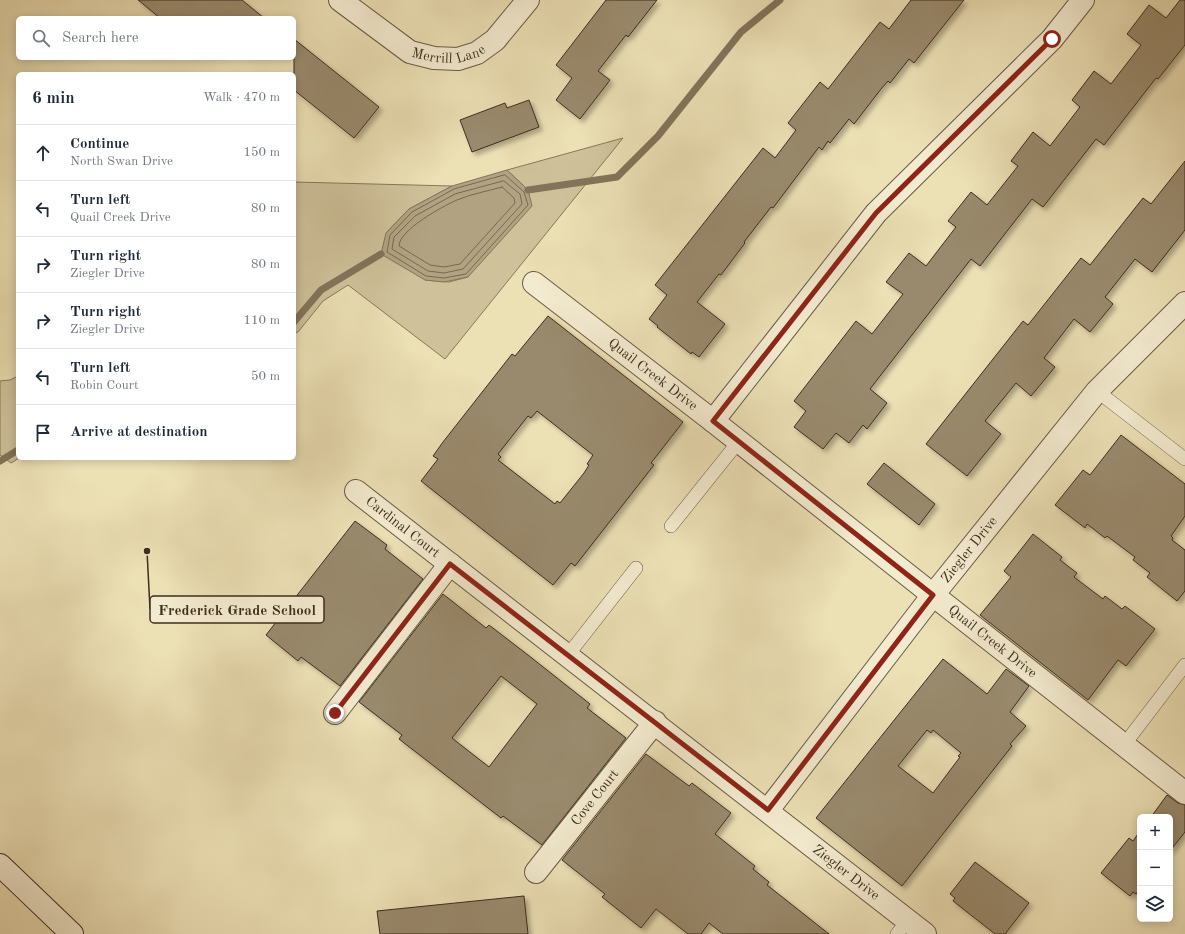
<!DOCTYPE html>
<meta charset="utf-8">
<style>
:root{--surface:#fff;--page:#f2f2f3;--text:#1f2937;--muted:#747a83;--line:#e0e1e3}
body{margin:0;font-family:"Old Standard TT",serif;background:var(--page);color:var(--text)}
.controls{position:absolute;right:12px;bottom:12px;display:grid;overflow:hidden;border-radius:6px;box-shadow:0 2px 10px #0003}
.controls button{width:36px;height:36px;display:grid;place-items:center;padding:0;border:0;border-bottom:1px solid var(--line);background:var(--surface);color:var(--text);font:20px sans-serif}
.stop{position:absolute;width:12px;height:12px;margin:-9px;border:3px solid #8f2418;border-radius:50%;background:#fff}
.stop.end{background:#8f2418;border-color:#fff;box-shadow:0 1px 4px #0008}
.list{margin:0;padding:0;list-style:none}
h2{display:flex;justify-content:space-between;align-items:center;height:52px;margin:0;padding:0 16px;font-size:17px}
h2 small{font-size:13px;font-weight:400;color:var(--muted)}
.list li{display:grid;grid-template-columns:26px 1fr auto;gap:12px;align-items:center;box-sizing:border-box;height:56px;padding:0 16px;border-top:1px solid var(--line)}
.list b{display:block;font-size:15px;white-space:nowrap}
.list p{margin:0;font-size:13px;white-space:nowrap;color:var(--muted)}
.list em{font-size:13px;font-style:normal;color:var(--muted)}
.icon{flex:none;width:22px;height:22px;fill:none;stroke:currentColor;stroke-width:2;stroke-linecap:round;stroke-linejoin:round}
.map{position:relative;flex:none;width:1185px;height:934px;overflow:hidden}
.search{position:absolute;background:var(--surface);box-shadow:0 2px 10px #0003;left:16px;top:16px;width:280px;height:44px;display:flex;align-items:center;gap:10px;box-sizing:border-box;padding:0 14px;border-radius:6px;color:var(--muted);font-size:15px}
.panel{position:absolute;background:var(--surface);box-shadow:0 2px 10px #0003;left:16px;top:72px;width:280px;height:388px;border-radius:6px}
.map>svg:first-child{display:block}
.green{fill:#cfc29b;stroke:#87785c}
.water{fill:#b1a382;stroke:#83745a}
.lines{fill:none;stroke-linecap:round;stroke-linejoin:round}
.shore{stroke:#786850;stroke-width:1}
.stream{stroke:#83745a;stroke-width:7}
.building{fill:#998a6d;stroke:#3f2d1e;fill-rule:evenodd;filter:url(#shadow)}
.lane-casing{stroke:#6a5a44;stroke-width:14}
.street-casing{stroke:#6a5a44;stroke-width:24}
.secondary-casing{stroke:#3f2d1e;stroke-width:24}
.lane{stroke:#f3ebcf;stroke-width:13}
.street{stroke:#f3ebcf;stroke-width:22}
.secondary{stroke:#f3ebcf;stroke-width:22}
.route{stroke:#8f2418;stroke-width:5}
.labels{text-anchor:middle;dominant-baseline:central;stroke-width:3;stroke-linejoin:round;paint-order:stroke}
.street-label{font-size:14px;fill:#3f2d1e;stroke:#f3ebcf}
.leader{fill:none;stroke:#3f2d1e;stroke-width:1.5}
.callout-dot{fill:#3f2d1e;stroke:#f3ebcf;stroke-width:1.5}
.callout{fill:#f3ebcf;stroke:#3f2d1e;stroke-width:1.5}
.callout-label{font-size:15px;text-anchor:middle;font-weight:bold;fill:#3f2d1e}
</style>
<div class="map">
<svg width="1185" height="934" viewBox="0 0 1185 934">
<defs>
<filter id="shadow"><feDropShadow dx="3.5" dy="3.5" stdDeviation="2" flood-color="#0004"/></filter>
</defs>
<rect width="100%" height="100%" fill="#ece0b5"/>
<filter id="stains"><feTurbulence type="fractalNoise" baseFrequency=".005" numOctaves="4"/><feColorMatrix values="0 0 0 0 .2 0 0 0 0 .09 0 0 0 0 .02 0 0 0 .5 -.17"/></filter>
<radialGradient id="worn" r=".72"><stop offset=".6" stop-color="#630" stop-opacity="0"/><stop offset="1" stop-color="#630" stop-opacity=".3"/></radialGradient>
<!-- green -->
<g class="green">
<polygon points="623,138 445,359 348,285 323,301 298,332 294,333 294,182 452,186 409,209 386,233 425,280 449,282 468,277 528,190 507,170"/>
<polygon points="18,376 18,458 19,458 11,463 0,455 0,381 10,380"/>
</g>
<!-- water -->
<polygon class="water" points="507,170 528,190 532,206 468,277 444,282 425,280 381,254 386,233 409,209 452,186"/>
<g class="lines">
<!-- shore -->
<g class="shore">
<polygon points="505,175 524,192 528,205 466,274 444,278 426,276 387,252 390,235 412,212 454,189"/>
<polygon points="504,181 520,194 522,204 463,269 444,273 428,271 392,249 394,237 415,216 455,194"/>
<path d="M 502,187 L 514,198 L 515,203 L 460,264 L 444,267 L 430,265 L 399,246 C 399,230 443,206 457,200 C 471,194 488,191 502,187 Z"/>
</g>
<!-- stream -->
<g class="stream">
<polyline points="528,190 617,177 658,136 741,32 780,0"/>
<polyline points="294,322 321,290 381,254"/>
<polyline points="0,461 18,450"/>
</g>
</g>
<!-- building -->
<g class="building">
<polygon points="138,0 242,0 264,18 160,18"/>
<polygon points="606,0 657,0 628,37 626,35 598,71 610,80 580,119 556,100 572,78 556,65"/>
<polygon points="911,0 964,0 914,63 909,59 890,83 888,81 881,89 854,124 849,119 830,143 828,141 822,150 819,147 773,208 771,207 744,242 745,243 721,275 719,274 697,302 725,324 699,357 692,352 691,354 657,327 658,326 649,319 667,295 655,285 763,148 775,158 796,130 788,123 820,82 828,89 880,22 889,29"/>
<polygon points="1180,0 1185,0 1185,45 1158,79 1156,78 1104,145 1096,139 1043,207 1032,199 980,266 971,259 870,389 887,403 867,429 863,425 849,443 836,433 823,449 794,427 806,411 794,401 856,321 872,334 903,294 886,282 909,253 926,266 956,227 948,221 971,192 987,205 1018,166 1011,161 1033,132 1050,146 1080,107 1072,100 1094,71 1111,84 1141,45 1127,34 1149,5 1166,18"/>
<polygon points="294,39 379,107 354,138 294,90"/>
<polygon points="529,100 539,127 472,152 460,120 505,103 507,108"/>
<polygon points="1185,161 1185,230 1152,272 1135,259 1105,297 1113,304 1090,332 1074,319 1044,358 1055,367 1031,396 1016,383 985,421 1001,434 967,476 926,444 1023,321 1028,325 1081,258 1090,265 1143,198 1151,204"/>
<path d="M 548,316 L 683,422 L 651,463 L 654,465 L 575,566 L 571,563 L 553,585 L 421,481 L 438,459 L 433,456 L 443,442 L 512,354 L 515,356 ZM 537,411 L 593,455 L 587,464 L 589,465 L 584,473 L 560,503 L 557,501 L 555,504 L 498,460 L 501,457 L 498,454 L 528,416 L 531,418 Z"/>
<polygon points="1121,435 1185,484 1185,516 1171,536 1173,538 1172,540 1185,550 1185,591 1177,601 1147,577 1150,573 1133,560 1135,557 1107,536 1105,538 1087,524 1085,528 1055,505 1083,470 1090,475"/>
<polygon points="884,463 935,504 919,525 867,484"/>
<polygon points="355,521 387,545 385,549 423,579 340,686 301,657 298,661 266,635"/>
<polygon points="1033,534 1062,557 1060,560 1077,573 1074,577 1103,599 1105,596 1122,609 1125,606 1155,629 1126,666 1118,660 1088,700 980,615 1011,577 1004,571"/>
<path d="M 443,594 L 486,628 L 489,625 L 528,655 L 590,704 L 587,708 L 626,738 L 542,845 L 503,816 L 501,818 L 479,801 L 399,739 L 402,735 L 359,702 ZM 501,676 L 537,704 L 489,767 L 452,738 Z"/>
<path d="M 943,659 L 987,694 L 1006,669 L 1029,686 L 1010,712 L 1026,726 L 1010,744 L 1012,746 L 902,886 L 816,818 ZM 927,730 L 931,733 L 933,730 L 961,753 L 958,756 L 960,757 L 933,793 L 898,766 Z"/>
<polygon points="646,754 689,786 692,783 731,813 715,834 755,866 753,869 769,882 767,885 829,934 723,934 709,923 701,934 688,934 656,909 641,928 602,897 605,894 562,860"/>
<polygon points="1167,795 1178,803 1185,805 1185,832 1170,851 1170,817 1151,817"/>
<polygon points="1140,831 1140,889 1136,894 1133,892 1130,896 1101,873 1129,838 1133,841"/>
<polygon points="975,862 1029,903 1005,934 995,934 953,901 955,898 950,894"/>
<polygon points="524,896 528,934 380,934 377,911"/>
</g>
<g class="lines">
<defs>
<g id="lane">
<polyline points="1097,391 1185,459"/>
<polyline points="671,526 739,441"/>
<polyline points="568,655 636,568"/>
<polyline points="1124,745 1185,665"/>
<polyline points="897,934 908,920"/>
</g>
<g id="street">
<path id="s1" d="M 340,0 L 410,52 L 434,58 L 458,59 L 477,53 L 495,40 L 528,0"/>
<path id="s2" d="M 534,283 L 713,421 L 933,595 L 1185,793"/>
<polyline points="713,421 876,213 1052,39 1083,0"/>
<path id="s3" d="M 356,491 L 925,934"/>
<polyline points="335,713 450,564"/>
<path id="s4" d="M 768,810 L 933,595 L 1097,391 L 1185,303"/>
<path id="s5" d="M 536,872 L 655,722"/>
</g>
<polyline id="secondary" points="0,865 72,934"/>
</defs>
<!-- lane casing -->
<use href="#lane" class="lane-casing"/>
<!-- street casing -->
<use href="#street" class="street-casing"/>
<!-- secondary casing -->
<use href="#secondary" class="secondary-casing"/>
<!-- lane -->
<use href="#lane" class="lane"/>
<!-- street -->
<use href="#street" class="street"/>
<!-- secondary -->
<use href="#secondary" class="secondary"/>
</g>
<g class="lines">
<!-- route -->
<polyline class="route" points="335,713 450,564 768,810 933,595 713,421 876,213 1052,39"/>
</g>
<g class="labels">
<!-- street labels -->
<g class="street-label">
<text stroke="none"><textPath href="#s1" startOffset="127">Merrill Lane</textPath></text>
<text stroke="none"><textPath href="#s2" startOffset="150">Quail Creek Drive</textPath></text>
<text stroke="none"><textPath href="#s3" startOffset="59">Cardinal Court</textPath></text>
<text stroke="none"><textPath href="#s4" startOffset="329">Ziegler Drive</textPath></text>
<text stroke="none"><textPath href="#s2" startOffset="582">Quail Creek Drive</textPath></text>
<text stroke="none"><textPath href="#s5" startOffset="95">Cove Court</textPath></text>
<text stroke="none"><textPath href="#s3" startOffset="621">Ziegler Drive</textPath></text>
</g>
</g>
<!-- callouts -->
<path class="leader" d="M147 551L150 609"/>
<circle class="callout-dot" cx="147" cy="551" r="4"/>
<rect class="callout" x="150" y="596" width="174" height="27" rx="4"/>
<g class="callout-label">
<text x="237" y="615">Frederick Grade School</text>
</g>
<rect width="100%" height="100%" filter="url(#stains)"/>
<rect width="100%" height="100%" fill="url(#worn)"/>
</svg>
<div class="controls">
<button>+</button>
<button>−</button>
<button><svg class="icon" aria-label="layers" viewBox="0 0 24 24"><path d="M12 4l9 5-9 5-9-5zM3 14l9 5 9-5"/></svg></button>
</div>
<div class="stop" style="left:1052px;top:39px"></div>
<div class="stop end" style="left:335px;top:713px"></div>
<div class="search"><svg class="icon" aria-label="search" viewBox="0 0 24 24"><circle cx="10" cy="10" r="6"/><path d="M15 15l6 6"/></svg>Search here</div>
<section class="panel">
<h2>6 min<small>Walk · 470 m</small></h2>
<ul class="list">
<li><svg class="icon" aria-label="ahead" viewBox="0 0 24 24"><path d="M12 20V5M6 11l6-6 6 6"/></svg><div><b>Continue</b><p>North Swan Drive</p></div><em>150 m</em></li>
<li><svg class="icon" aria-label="left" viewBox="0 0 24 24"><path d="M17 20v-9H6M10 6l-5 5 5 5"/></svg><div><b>Turn left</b><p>Quail Creek Drive</p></div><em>80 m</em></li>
<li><svg class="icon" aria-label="right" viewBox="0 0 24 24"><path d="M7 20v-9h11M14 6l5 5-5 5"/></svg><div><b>Turn right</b><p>Ziegler Drive</p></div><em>80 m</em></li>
<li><svg class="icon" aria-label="right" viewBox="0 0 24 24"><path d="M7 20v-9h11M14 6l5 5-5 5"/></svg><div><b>Turn right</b><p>Ziegler Drive</p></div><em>110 m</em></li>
<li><svg class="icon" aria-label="left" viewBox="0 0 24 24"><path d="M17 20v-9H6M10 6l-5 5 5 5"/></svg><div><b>Turn left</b><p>Robin Court</p></div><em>50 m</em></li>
<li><svg class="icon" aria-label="arrive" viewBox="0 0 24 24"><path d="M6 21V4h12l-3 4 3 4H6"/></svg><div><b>Arrive at destination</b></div></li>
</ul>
</section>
</div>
